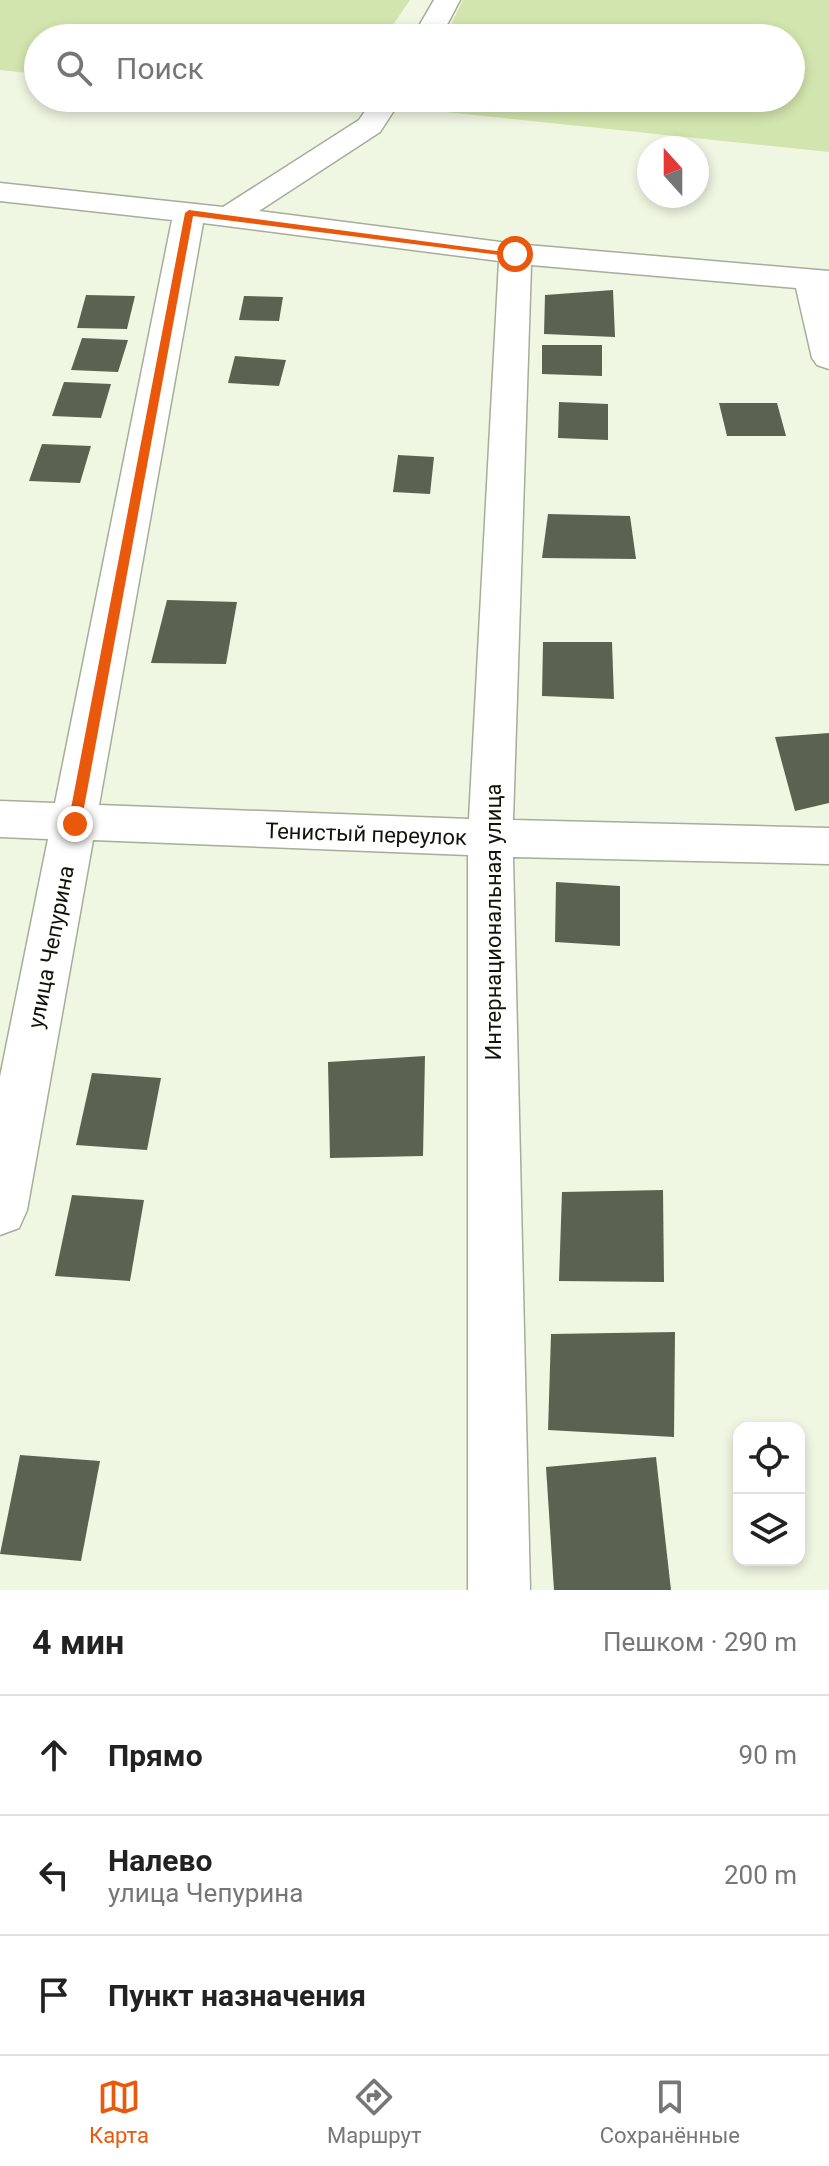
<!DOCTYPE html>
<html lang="ru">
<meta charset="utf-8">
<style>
:root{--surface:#fff;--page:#f6f6f6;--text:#222;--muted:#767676;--line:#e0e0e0;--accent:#ea580c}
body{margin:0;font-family:Roboto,sans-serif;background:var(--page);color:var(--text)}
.controls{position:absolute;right:24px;bottom:24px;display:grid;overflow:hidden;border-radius:16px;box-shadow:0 4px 12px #0003}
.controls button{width:72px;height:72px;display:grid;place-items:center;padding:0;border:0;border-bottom:2px solid var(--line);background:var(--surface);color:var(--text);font:40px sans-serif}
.compass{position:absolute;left:637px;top:136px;width:72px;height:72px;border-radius:50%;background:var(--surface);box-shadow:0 4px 12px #0003;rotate:339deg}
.stop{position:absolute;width:24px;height:24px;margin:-18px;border:6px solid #ea580c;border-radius:50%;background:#fff}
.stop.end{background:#ea580c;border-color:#fff;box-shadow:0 2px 8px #0008}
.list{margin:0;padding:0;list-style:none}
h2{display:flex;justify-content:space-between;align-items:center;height:104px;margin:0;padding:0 32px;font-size:34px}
h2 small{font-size:26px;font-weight:400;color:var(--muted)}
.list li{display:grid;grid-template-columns:52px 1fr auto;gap:24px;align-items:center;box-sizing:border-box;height:120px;padding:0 32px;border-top:2px solid var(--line)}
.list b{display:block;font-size:30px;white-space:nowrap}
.list p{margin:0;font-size:26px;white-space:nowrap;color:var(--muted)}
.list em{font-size:26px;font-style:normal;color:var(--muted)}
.icon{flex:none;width:44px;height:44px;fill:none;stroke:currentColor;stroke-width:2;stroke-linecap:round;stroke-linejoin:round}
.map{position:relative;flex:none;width:829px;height:1590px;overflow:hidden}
.search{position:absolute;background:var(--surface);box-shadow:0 4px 12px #0003;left:24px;right:24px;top:24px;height:88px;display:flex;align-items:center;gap:20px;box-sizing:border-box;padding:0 28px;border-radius:44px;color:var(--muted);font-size:30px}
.sheet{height:464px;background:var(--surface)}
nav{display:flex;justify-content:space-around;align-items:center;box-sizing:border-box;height:112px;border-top:2px solid var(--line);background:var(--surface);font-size:22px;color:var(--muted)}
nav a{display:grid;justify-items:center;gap:4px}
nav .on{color:var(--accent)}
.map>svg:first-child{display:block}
.green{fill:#d3e5ae}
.building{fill:#5c6250}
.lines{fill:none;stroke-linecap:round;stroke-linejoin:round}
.minor-casing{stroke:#a6ad98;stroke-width:3}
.minor{fill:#fff;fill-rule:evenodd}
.route{fill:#ea580c}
.labels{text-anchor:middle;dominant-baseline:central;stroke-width:8;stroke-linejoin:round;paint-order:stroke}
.street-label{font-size:22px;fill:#11130c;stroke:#fff}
</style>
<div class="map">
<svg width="829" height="1590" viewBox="0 0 829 1590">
<rect width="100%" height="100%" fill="#eff6e1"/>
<!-- green -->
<g class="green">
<polygon points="0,0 410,0 384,38 38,38 38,74 0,70"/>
<polygon points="463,0 829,0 829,152 407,108 413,98 791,98 791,38 444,38"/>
</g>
<!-- building -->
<g class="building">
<polygon points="613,290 615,337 544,334 545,295"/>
<polygon points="86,295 135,296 127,329 77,328"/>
<polygon points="244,296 283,297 279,321 239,320"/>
<polygon points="82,338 128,340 118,372 71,370"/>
<polygon points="542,345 602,345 602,376 542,374"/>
<polygon points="235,356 286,360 279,386 228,383"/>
<polygon points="64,382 111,384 101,418 52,416"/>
<polygon points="559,402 608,404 608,440 558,438"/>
<polygon points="719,403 777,403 786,436 727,436"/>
<polygon points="42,444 91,446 80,483 29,481"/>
<polygon points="398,455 434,457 430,494 393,492"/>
<polygon points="548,514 630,516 636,559 542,558"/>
<polygon points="167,600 237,602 226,664 151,663"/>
<polygon points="543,642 612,642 614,699 542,696"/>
<polygon points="829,733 829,803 795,811 775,737"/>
<polygon points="556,882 620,886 620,946 555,942"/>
<polygon points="425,1056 423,1156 330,1158 328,1062"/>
<polygon points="92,1073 161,1078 147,1150 76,1145"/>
<polygon points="663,1190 664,1282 559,1281 562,1192"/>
<polygon points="72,1195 144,1200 130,1281 55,1276"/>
<polygon points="675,1332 674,1437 548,1430 551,1334"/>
<polygon points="20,1455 100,1461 81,1561 0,1554"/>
<polygon points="656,1457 671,1590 554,1590 546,1467"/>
</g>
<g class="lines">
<defs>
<g id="minor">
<polygon points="434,0 460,0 440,38 412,38"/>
<path d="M 374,98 L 402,98 L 380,132 L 259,211 L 515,244 L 829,271 L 829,369 L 817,365 L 812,358 L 796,288 L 531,265 L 513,820 L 829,828 L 829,864 L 513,857 L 530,1590 L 468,1590 L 468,855 L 93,840 L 27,1210 L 19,1228 L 0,1235 L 0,1077 L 48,839 L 0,837 L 0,801 L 55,803 L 172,220 L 0,201 L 0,183 L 223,207 L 359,120 ZM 203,223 L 499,261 L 469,819 L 99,805 Z"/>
</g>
</defs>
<!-- minor casing -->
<use href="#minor" class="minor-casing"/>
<!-- minor -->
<use href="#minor" class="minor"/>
</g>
<!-- route -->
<polygon class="route" points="189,210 520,254 515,257 193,216 81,824 75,829 68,824 185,213"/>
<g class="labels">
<!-- street labels -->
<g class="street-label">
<text transform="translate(366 834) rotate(2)">Тенистый переулок</text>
<text transform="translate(493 922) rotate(-90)">Интернациональная улица</text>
<text transform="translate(51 947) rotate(-79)">улица Чепурина</text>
</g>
</g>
</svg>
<div class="controls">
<button><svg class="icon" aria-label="locate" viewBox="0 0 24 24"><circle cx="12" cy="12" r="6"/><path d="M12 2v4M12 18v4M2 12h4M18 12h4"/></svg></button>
<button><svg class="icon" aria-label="layers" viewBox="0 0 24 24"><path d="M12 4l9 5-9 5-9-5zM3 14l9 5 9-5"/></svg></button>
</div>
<svg class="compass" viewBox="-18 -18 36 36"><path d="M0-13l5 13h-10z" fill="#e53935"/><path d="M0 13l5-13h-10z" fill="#767676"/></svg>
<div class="stop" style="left:515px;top:254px"></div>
<div class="stop end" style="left:75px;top:824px"></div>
<div class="search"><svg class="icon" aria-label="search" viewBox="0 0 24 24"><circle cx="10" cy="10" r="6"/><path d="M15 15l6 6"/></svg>Поиск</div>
</div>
<section class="sheet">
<h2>4 мин<small>Пешком · 290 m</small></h2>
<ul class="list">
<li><svg class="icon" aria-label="ahead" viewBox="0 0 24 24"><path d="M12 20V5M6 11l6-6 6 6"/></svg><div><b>Прямо</b></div><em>90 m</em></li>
<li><svg class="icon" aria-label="left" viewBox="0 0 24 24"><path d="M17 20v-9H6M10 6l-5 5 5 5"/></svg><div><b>Налево</b><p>улица Чепурина</p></div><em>200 m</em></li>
<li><svg class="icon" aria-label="arrive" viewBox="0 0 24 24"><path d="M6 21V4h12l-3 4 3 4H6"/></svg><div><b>Пункт назначения</b></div></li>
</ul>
</section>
<nav>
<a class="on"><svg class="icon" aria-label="map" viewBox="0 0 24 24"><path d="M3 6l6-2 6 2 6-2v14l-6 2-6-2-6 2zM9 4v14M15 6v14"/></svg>Карта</a>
<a><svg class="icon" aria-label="directions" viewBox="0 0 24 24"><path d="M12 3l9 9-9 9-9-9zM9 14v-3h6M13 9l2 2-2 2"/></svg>Маршрут</a>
<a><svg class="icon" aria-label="saved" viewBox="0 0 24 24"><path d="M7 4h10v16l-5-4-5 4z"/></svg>Сохранённые</a>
</nav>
